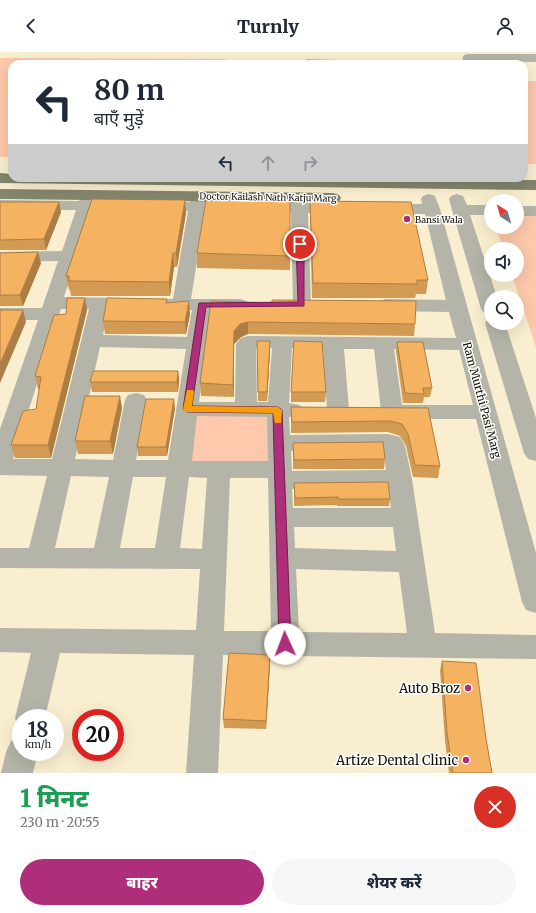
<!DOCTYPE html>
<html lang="hi">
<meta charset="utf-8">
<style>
:root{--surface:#fff;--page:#f6f6f7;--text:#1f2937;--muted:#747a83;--accent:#af2e79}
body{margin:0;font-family:Merriweather,"Noto Sans Devanagari",serif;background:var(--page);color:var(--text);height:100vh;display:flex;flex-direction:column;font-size:15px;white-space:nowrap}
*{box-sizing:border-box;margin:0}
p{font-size:13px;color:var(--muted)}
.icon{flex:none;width:22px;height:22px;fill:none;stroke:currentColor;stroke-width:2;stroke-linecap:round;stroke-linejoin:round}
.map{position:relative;height:721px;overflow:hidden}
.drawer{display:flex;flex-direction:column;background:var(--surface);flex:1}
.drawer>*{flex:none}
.banner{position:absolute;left:8px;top:8px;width:520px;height:122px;border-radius:12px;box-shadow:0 4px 16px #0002;background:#fff;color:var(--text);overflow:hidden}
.needle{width:26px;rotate:323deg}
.fabs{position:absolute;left:484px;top:142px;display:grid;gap:8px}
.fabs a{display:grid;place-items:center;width:40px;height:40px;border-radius:50%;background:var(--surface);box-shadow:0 4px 16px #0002;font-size:20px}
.speed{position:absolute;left:12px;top:657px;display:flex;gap:8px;font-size:20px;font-weight:700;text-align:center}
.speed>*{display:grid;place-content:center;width:52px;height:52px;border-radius:50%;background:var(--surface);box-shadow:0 4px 16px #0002;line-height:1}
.speed small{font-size:10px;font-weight:400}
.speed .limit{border:6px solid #d22;background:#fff;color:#111}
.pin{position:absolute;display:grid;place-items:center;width:34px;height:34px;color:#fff;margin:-17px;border:2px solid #fff;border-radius:50%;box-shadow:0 1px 4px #0007}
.me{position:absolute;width:44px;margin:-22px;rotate:358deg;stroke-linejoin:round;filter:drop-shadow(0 0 3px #0008)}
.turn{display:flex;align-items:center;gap:14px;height:84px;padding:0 20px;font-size:18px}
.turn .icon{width:52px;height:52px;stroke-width:2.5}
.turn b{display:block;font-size:28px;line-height:34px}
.lanes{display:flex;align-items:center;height:38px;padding:0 20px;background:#0003;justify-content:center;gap:20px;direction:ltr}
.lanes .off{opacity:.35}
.round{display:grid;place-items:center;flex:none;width:42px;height:42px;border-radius:21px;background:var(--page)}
.summary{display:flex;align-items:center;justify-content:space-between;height:68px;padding:0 20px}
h1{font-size:24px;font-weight:800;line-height:30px;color:#1e9e55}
.action{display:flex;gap:8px;margin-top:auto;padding:8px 20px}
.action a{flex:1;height:46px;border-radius:24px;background:var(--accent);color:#fff;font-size:16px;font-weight:800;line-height:46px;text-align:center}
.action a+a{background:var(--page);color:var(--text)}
header{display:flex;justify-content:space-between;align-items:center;height:52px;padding:0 20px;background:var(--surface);font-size:18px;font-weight:800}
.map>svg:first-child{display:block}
.green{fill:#fdc8ab}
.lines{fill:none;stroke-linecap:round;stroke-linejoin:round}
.minor{fill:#b4b5a8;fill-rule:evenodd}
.major{fill:#83856c;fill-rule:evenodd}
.wall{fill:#d39a53}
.shaded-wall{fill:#ac7d44}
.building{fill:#f5b361;stroke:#ac7d44}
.route{fill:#af2e79;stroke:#721e4f}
.slow{fill:#f59e0b}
.poi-dot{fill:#af2e79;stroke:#fff;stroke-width:1.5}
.labels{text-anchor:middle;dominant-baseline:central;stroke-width:3;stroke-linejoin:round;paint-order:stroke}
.far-street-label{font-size:9px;fill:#141106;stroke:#fff}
.far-poi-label{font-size:9px;fill:#141106;stroke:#fff;text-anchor:start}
.street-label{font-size:11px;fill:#141106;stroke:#fff}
.near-poi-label{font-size:13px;fill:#141106;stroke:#fff;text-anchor:end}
</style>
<header><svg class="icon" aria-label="back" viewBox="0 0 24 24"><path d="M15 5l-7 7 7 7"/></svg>Turnly<svg class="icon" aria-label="person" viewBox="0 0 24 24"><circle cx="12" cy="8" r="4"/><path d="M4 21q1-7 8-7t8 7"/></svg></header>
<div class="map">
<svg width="536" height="721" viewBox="0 0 536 721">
<rect width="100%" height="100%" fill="#f9eecf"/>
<g class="green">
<path d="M0 6 226 7 225 12H12V105H0Z"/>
<rect x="524" y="29" width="12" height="83"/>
<path d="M517 161H536V295L512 223H517V197H503L496 175H517Z"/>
<path d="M191 363H276V413H186Z"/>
</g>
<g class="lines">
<g class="minor">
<path d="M468 2H536V10L464 9 462 6 464 3Z"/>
<path d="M89 138 95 140 97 143 95 149 125 151 127 154 125 157 119 159H92L64 245 173 247 188 159 149 157 147 154 149 151 155 149 190 150 193 141 199 139 205 141 207 144 206 150 291 151V145L293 142 299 140 305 142 307 145V151L345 153 347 156 345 159 339 161H308L311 253 309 257 302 259 295 257 293 253 291 160 205 159 191 247H240L247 249 249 253 247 257 240 259 211 258 199 350H235L236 292 241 286 248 284 456 286 449 260 386 259 379 257 377 253 379 249 386 247 446 248 425 162H383L377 160 375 157 377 154 383 152H422L421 147 423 144 429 142 435 144 440 157 536 501V561L526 558 522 550 476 367H399L384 364 381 359 374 297H344L349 359 346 364 338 366 330 364 327 359 323 297 292 296 289 351 300 353 303 358 300 363 289 365 290 383 388 382 400 385 405 394 412 427 435 581 536 583V607L223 603 218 721H186L194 603 60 601 45 666H21V677L19 676 15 666 31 601 0 600V576L196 578 200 517 0 516V496H29L47 424 0 423V377L38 268H0V256H42L58 209 0 210V200L62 199 76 158H0V148L79 149 83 140ZM61 257H89L52 407H13ZM108 257 192 258 187 285 103 283ZM100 295 186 297 168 408H136L147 348 144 343 136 341 128 343 125 348 113 408 75 407ZM256 296H272L268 350H257ZM394 297 459 298 473 353H402ZM197 364 267 365 268 409H192ZM383 398 386 418 292 419 291 399ZM71 424 109 425 94 496H55ZM133 425H166L155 496H120ZM189 425 207 426 202 497 180 496ZM230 426H268L271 579H224ZM388 436 391 456H293L292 437ZM294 475H393L396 499 295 496ZM296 517 399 520 407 581 299 580Z"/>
<path d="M457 142 463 144 467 153H491V163H470L497 245H491V263L484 261 481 257 452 158 449 147 451 144Z"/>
<rect x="517" y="154" width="19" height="10"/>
<path d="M491 266V271H505L536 366V409L528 407 524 401 485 271 488 267Z"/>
<path d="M21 685V700H38L33 721H1L6 700 11 689Z"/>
</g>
<g class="major">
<path d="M0 121 12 122V126H356L536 128V138L0 131Z"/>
<path d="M0 137 333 141 339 143 341 146 339 149 333 151 0 147Z"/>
</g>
</g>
<g class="wall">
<path d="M310 149 428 228 426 242H416L415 246H312L310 163Z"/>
<path d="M0 150H59L61 160 46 198H0Z"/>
<path d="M186 161 177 215H174L170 244H71L70 238H69L66 224Z"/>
<path d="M0 201 41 211 23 254H0Z"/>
<path d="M197 201 290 204V218L197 216Z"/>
<path d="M211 249 415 272 414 284 248 282 241 285 234 292V345L201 344 200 331Z"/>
<path d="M167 251 190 262 186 282H105L103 269Z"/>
<path d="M87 258 51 406H15L11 393 36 357 39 337H38L35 324 66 262Z"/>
<path d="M257 289H270V298L267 349H258Z"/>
<path d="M397 290 432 336 430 345H424L423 351H403L396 299Z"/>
<path d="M178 319 179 328 178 340H92L90 330Z"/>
<path d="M291 340H326L325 350H291Z"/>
<path d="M291 355 428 356 440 414 438 426 413 425 406 394 400 384 388 380 291 381Z"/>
<path d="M122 356 113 402H78L75 389Z"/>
<path d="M175 356 167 404H138L137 395Z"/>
<path d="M293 391 385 407 384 417H293Z"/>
<path d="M294 431 390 447 389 454H337V453L294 454Z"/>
<path d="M442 609 486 687 492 721H449L445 689 440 618Z"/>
<path d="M270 612 266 677 224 676 223 667Z"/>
</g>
<g class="shaded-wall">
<path d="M185 148 186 161 177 215 176 201Z"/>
<path d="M59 150 61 160 46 198 44 187Z"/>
<path d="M38 200 41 211 23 254 20 243Z"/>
<path d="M173 201 174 215 170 244 169 230Z"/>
<path d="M85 246 87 258 51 406 48 393Z"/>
<path d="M189 249 190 262 186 282 185 270Z"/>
<path d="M23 258 26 270 0 331V312Z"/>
<path d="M248 270V282L241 285 234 292V345L233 333 234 279 240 272Z"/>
<path d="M270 289V298L267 349V340Z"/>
<path d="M178 319 179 328 178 340 177 330Z"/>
<path d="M120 344 122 356 113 402 110 389Z"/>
<path d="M174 347 175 356 167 404 166 395Z"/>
<path d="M270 603V612L266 677V669Z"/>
</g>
<g class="building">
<path d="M306 8 374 9 375 12H306Z"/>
<path d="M401 9 409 12H392Z"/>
<path d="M92 147 185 148 176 201H173L169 230 69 229V224H66Z"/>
<path d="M206 148 290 149V204L197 201Z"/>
<path d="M310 149 411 150 428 228H417V232L313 231Z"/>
<path d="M0 150H59L44 187 0 188Z"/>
<path d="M38 200 20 243H0V201Z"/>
<path d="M67 246H85L48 393H11L23 359 36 357 41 325 35 324 54 263 66 262Z"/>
<path d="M107 246 167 247 166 251 189 249 185 270 103 269Z"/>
<path d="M272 248 416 249 415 272 248 270 240 272 234 279 233 333 200 331 211 249 272 251Z"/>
<path d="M0 258H23L0 312Z"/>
<path d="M257 289H270L267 340H258Z"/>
<path d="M294 289 322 290 326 340H291Z"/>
<path d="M397 290H423L432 336H423L424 342 405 341Z"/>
<path d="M93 319H178L177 330H90Z"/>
<path d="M85 344H120L110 389H75Z"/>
<path d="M146 347H174L166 395H137Z"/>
<path d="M291 355 428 356 440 414 415 413 408 382 402 372 390 369 292 370Z"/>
<path d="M383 390 385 407 294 408 293 391Z"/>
<path d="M388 430 390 447H338V445L295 446 294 431Z"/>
<path d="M229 601 270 603 266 669 223 667Z"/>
<path d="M442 609 476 611 486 687 492 721H453L447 681Z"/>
</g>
<path class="route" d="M300 189 304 192V254L206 255 192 354 278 355 282 358 291 592 289 595 285 597 280 595 279 592 273 361 187 360 183 357 199 251 298 250 296 192Z"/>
<path class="slow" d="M187 338H193L194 340 192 354 278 355 282 358 281 371H275L273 361 184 360 183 357Z"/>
<g class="poi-dot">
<circle cx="407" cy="167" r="4"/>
<circle cx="468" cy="636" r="4"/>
<circle cx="466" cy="708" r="4"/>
</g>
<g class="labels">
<g class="far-street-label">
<text transform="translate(268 145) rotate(1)">Doctor Kailash Nath Katju Marg</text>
</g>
<g class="far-poi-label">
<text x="415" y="167">Bansi Wala</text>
</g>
<g class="street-label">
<text transform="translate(482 348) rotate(75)">Ram Murthi Pasi Marg</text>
</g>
<g class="near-poi-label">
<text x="460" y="636">Auto Broz</text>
<text x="458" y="708">Artize Dental Clinic</text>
</g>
</g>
</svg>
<div class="fabs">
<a><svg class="needle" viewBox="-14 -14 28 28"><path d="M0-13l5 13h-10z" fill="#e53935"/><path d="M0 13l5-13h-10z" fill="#747a83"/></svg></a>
<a><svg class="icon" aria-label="sound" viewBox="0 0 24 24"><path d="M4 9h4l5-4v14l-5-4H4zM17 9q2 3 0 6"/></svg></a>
<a><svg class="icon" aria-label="search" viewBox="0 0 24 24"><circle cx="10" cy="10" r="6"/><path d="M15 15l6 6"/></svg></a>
</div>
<div class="speed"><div>18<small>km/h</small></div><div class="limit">20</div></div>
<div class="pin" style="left:300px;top:192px;background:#d93025"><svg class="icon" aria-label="arrive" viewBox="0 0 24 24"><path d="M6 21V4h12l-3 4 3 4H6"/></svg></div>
<svg class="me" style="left:285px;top:592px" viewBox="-20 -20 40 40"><circle r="19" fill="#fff"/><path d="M0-13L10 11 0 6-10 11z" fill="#af2e79"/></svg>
<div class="banner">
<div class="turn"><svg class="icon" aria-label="left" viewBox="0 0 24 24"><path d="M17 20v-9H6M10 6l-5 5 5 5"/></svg><div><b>80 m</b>बाएँ मुड़ें</div></div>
<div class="lanes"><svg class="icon" aria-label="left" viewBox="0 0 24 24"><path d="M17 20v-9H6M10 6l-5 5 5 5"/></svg><svg class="icon off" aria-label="ahead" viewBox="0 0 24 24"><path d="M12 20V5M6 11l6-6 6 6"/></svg><svg class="icon off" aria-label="right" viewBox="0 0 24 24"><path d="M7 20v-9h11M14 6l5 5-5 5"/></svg></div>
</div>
</div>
<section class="drawer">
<div class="summary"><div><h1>1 मिनट</h1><p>230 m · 20:55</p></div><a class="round" style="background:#d93025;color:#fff"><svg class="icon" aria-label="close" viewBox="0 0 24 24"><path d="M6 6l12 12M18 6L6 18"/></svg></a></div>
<div class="action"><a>बाहर</a><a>शेयर करें</a></div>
</section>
